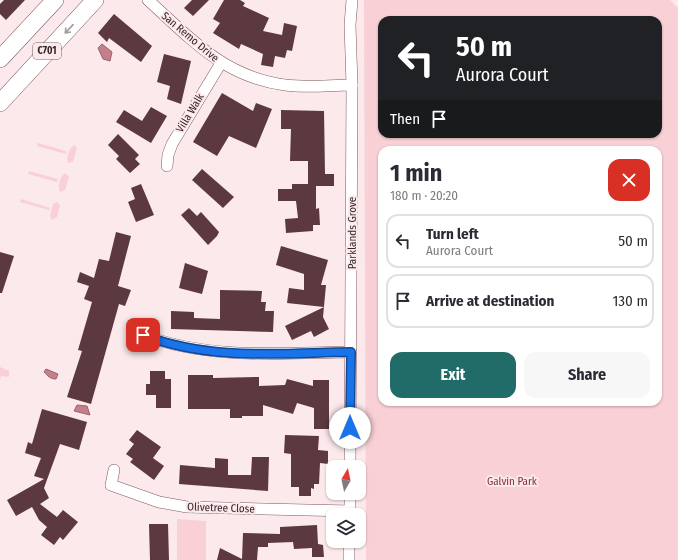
<!DOCTYPE html>
<meta charset="utf-8">
<style>
:root{--surface:#fff;--page:#f7f7f7;--text:#2b2b33;--muted:#7c7c81;--line:#e1e1e2;--accent:#216c68}
body{margin:0;font-family:"Fira Sans Condensed",sans-serif;background:var(--page);color:var(--text);height:100vh;display:flex;flex-direction:column;font-size:15px;white-space:nowrap}
*{box-sizing:border-box;margin:0}
p{font-size:13px;color:var(--muted)}
.icon{flex:none;width:22px;height:22px;fill:none;stroke:currentColor;stroke-width:2;stroke-linecap:round;stroke-linejoin:round}
.map{position:relative;flex:1;overflow:hidden}
.panel{position:absolute;left:378px;top:146px;width:284px;height:260px;display:flex;flex-direction:column;background:var(--surface);border-radius:12px;box-shadow:0 1px 3px #0004}
.panel>*{flex:none}
.guide{position:absolute;left:378px;top:16px;width:284px;height:122px;border-radius:12px;box-shadow:0 1px 3px #0004;background:#202124;color:#fff;overflow:hidden}
.needle{width:26px;rotate:9deg}
.controls{position:absolute;left:326px;top:460px;display:grid;gap:8px}
.controls a{display:grid;place-items:center;width:40px;height:40px;border-radius:8px;background:var(--surface);box-shadow:0 1px 3px #0004;font-size:20px}
.pin{position:absolute;display:grid;place-items:center;width:34px;height:34px;color:#fff;margin:-17px;border-radius:8px;box-shadow:0 2px 6px #0006}
.me{position:absolute;width:44px;margin:-22px;rotate:0deg;stroke-linejoin:round;filter:drop-shadow(0 0 3px #0008)}
.turn{display:flex;align-items:center;gap:14px;height:84px;padding:0 12px;font-size:18px}
.turn .icon{width:52px;height:52px;stroke-width:2.5}
.turn b{display:block;font-size:28px;line-height:34px}
.then{display:flex;align-items:center;height:38px;padding:0 12px;background:#0003;gap:8px;font-size:15px}
.round{display:grid;place-items:center;flex:none;width:42px;height:42px;border-radius:12px;background:var(--page)}
.head{display:flex;align-items:center;justify-content:space-between;height:68px;padding:0 12px}
h1{font-size:24px;font-weight:700;line-height:30px}
.action{display:flex;gap:8px;margin-top:auto;padding:8px 12px}
.action a{flex:1;height:46px;border-radius:12px;background:var(--accent);color:#fff;font-size:16px;font-weight:700;line-height:46px;text-align:center}
.action a+a{background:var(--page);color:var(--text)}
ul{padding:0;list-style:none}
li{display:flex;align-items:center;gap:12px;height:54px;margin:0 8px 6px;padding:0 4px;border:2px solid var(--line);border-radius:12px}
li div{flex:1}
li b{display:block;font-size:15px}
li em{font-style:normal}
.map>svg:first-child{display:block}
.green{fill:#f9d0d5;fill-rule:evenodd}
.water{fill:#c47f8a;stroke:#99646c}
.building{fill:#5c393e}
.lines{fill:none;stroke-linecap:round;stroke-linejoin:round}
.street-casing{stroke:#7e595e;stroke-width:12}
.primary-casing{stroke:#7e595e;stroke-width:18}
.street{stroke:#fff;stroke-width:11}
.primary{stroke:#fff;stroke-width:17}
.oneway{stroke:#a49d9e}
.route-casing{stroke:#114b97;stroke-width:10}
.route{stroke:#1a73e8;stroke-width:7}
.labels{text-anchor:middle;dominant-baseline:central;stroke-width:4;stroke-linejoin:round;paint-order:stroke}
.shield{fill:#fbe9eb;stroke:#706062;stroke-width:1}
.shield-label{font-size:10px;font-weight:bold;fill:#352527}
.street-label{font-size:11px;fill:#352527;stroke:#fbe9eb}
.park-label{font-size:11px;fill:#853043;stroke:#fbe9eb}
</style>
<div class="map">
<svg width="678" height="560" viewBox="0 0 678 560">
<rect width="100%" height="100%" fill="#fbe9eb"/>
<g class="green">
<path d="M364 0H670L678 8V560H366ZM382 20H658V134H382ZM382 150H658V402H382Z"/>
<path d="M38 143 66 151V154L37 146Z"/>
<path d="M74 145 77 148 73 162 68 163C66 157 69 149 74 145Z"/>
<path d="M29 171 58 179 57 182 28 174Z"/>
<path d="M65 173 69 177 65 190 60 192C57 186 60 177 65 173Z"/>
<path d="M21 199 50 208 49 210 20 202Z"/>
<path d="M57 202 60 205 57 217 52 220 50 216 53 204Z"/>
<path d="M0 367 9 371V377L1 376 0 380Z"/>
<path d="M177 519 206 521V560H177Z"/>
</g>
<g class="water">
<path d="M102 44 112 52 110 61 103 59 98 48Z"/>
<path d="M46 369 58 374 56 379C50 379 48 376 44 372Z"/>
<path d="M77 405 87 406 90 415 74 411Z"/>
</g>
<g class="building">
<path d="M4 0H25L6 20 0 14V4Z"/>
<path d="M192 0H209L193 16 184 8Z"/>
<path d="M224 0H240L245 3 243 6 269 18 263 31 282 35 284 23 297 26 292 51 287 50 285 58 275 56 273 67 261 65 263 54 241 44 239 49 213 33 220 23 213 19Z"/>
<path d="M114 14 152 46 141 62 109 38 107 42 98 33Z"/>
<path d="M164 54 191 61 181 104 167 99 170 86 157 82Z"/>
<path d="M222 93 253 111 256 103 272 109 256 148 229 136 217 156 193 142Z"/>
<path d="M151 107 167 116 151 143 116 122 124 110 142 121Z"/>
<path d="M281 110 324 111 325 174H334V186H316V209L319 208 320 225H313V231L286 233 285 219 298 218 296 201H278V189H292V184H308V161H290L291 129H281Z"/>
<path d="M118 134 139 155 135 159 140 164 130 173 116 159 119 156 108 145Z"/>
<path d="M202 169 234 197 223 208 192 180Z"/>
<path d="M141 184 154 215 136 222 128 202 135 199 131 188Z"/>
<path d="M189 208 197 216 201 212 219 232 217 236 208 245 181 215Z"/>
<path d="M116 232 131 236 118 286 131 290 125 306 119 304 91 404 67 397 82 351 78 350 92 302 84 299 89 286 77 282 80 272 94 278 99 259 109 261Z"/>
<path d="M281 246 328 260 321 285H326L323 317 329 329 314 337 311 331 292 340 285 326 324 307 287 303 289 288 304 290V274L276 265Z"/>
<path d="M0 252 14 256 2 293H0Z"/>
<path d="M185 263 208 271 202 294 179 288Z"/>
<path d="M220 290 262 291 261 302H266L265 311H274L273 332 171 329V311L194 312V318L220 319Z"/>
<path d="M150 371H165V379H171V408H156V395H146V384H150Z"/>
<path d="M188 375H213V378L259 377V386L285 385 287 379 313 386V380H329V429H314V408L297 403 293 414 263 405V416H242V418H230V409H188Z"/>
<path d="M42 409 87 422 79 450 60 444 44 488 49 498 40 504 57 517 63 510 78 522 63 540 60 537 54 545 41 535 47 527 39 520 32 507 16 516 7 500 44 479 34 476 41 458 25 453 28 442 32 444Z"/>
<path d="M137 430 161 447 153 458 164 466 154 480 130 462 133 459 126 454 134 444 129 440Z"/>
<path d="M285 435 319 436 318 450 328 451V464L320 463 319 484H314V489L311 488V496H299V487H291V454L284 453Z"/>
<path d="M252 457H269L268 491 179 484 180 465 215 468V458L228 459V475H251Z"/>
<path d="M149 524H168L169 560H150Z"/>
<path d="M317 525 318 544 323 545 324 557H312V548L294 549 293 542 268 543V547H258L257 560H217L220 548 242 559 243 533 280 534V527Z"/>
</g>
<g class="lines">
<g class="street-casing">
<g id="street">
<path d="M148 0C191 39 224 77 285 85 307 88 330 85 352 85"/>
<path d="M167 166 168 155 172 144 221 63"/>
<path d="M143 335C210 360 280 353 351 352"/>
<path d="M350 467 352 85 350 25 352 0"/>
<path d="M114 470 111 485 159 502 187 507 350 511"/>
<path d="M350 515V493"/>
<path d="M349 560V541"/>
</g>
</g>
<g class="primary-casing">
<g id="primary">
<path d="M0 59 55 0"/>
<path d="M0 103 95 0"/>
</g>
</g>
<use href="#street" class="street"/>
<use href="#primary" class="primary"/>
</g>
<defs><path id="oneway-shaft" d="M-6 0H5M1.5-3L5.5 0L1.5 3" fill="none" stroke-width="1.6" stroke-linecap="round" stroke-linejoin="round"/></defs>
<use class="oneway" href="#oneway-shaft" transform="translate(69 29) rotate(133)"/>
<g class="lines">
<g class="route-casing">
<path id="route" d="M143 335C210 361 280 353 351 352L350 428"/>
</g>
<use href="#route" class="route"/>
</g>
<g class="labels">
<rect class="shield" x="33" y="43" width="28" height="16" rx="3"/>
<g class="shield-label">
<text x="47" y="51">C701</text>
</g>
<g class="street-label">
<text transform="translate(190 37) rotate(40)">San Remo Drive</text>
<text transform="translate(190 113) rotate(-59)">Villa Walk</text>
<text transform="translate(352 233) rotate(-90)">Parklands Grove</text>
<text transform="translate(221 508) rotate(2)">Olivetree Close</text>
</g>
<g class="park-label">
<text x="512" y="481">Galvin Park</text>
</g>
</g>
</svg>
<div class="controls">
<a><svg class="needle" viewBox="-14 -14 28 28"><path d="M0-13l5 13h-10z" fill="#e53935"/><path d="M0 13l5-13h-10z" fill="#7c7c81"/></svg></a>
<a><svg class="icon" aria-label="layers" viewBox="0 0 24 24"><path d="M12 4l9 5-9 5-9-5zM3 14l9 5 9-5"/></svg></a>
</div>
<div class="pin" style="left:143px;top:335px;background:#d93025"><svg class="icon" aria-label="arrive" viewBox="0 0 24 24"><path d="M6 21V4h12l-3 4 3 4H6"/></svg></div>
<svg class="me" style="left:350px;top:428px" viewBox="-20 -20 40 40"><circle r="19" fill="#fff"/><path d="M0-13L10 11 0 6-10 11z" fill="#1a73e8"/></svg>
<div class="guide">
<div class="turn"><svg class="icon" aria-label="left" viewBox="0 0 24 24"><path d="M17 20v-9H6M10 6l-5 5 5 5"/></svg><div><b>50 m</b>Aurora Court</div></div>
<div class="then">Then<svg class="icon" aria-label="arrive" viewBox="0 0 24 24"><path d="M6 21V4h12l-3 4 3 4H6"/></svg></div>
</div>
<section class="panel">
<div class="head"><div><h1>1 min</h1><p>180 m · 20:20</p></div><a class="round" style="background:#d93025;color:#fff"><svg class="icon" aria-label="close" viewBox="0 0 24 24"><path d="M6 6l12 12M18 6L6 18"/></svg></a></div>
<ul>
<li><svg class="icon" aria-label="left" viewBox="0 0 24 24"><path d="M17 20v-9H6M10 6l-5 5 5 5"/></svg><div><b>Turn left</b><p>Aurora Court</p></div><em>50 m</em></li>
<li><svg class="icon" aria-label="arrive" viewBox="0 0 24 24"><path d="M6 21V4h12l-3 4 3 4H6"/></svg><div><b>Arrive at destination</b></div><em>130 m</em></li>
</ul>
<div class="action"><a>Exit</a><a>Share</a></div>
</section>
</div>
